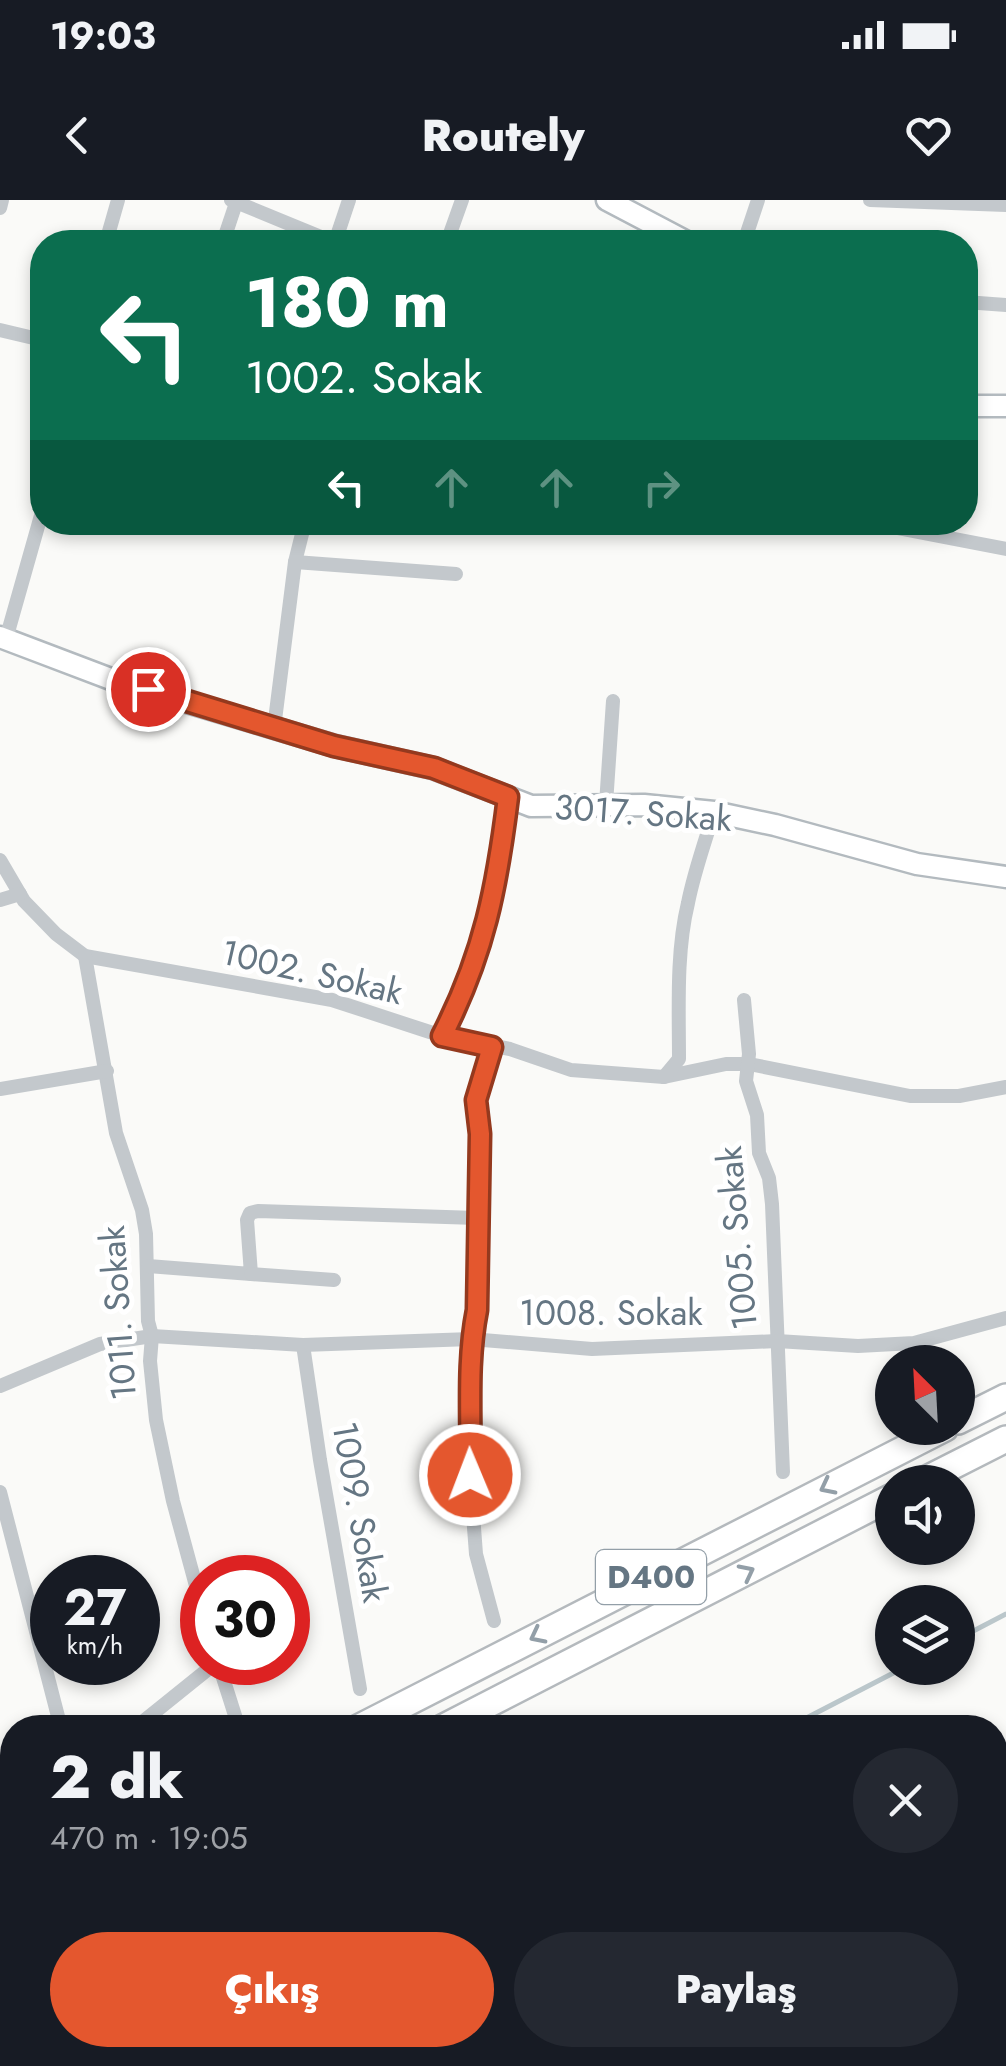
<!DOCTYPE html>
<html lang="tr">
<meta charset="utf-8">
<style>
:root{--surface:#171b24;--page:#242831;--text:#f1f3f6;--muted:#9ea1a6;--accent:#e4572e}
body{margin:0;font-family:Jost,sans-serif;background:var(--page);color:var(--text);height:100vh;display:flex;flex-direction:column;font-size:38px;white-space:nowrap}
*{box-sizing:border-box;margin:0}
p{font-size:32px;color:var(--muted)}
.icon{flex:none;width:55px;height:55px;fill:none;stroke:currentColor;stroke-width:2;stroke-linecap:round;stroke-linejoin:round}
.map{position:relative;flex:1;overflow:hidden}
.drawer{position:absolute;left:0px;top:1515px;width:1008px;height:352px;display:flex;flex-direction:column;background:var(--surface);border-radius:40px 40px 0 0;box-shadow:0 5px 15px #0003}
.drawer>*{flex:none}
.hud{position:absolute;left:30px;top:30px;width:948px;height:305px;border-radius:40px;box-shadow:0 5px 15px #0003;background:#0b6e4f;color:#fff;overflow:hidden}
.needle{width:65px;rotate:336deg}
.controls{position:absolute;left:875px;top:1145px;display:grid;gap:20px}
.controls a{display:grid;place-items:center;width:100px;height:100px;border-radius:50%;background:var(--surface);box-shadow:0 5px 15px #0003;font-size:50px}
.speed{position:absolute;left:30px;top:1355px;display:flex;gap:20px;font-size:50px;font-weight:700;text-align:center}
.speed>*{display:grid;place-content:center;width:130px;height:130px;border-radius:50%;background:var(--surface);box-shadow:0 5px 15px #0003;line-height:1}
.speed small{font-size:25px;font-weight:400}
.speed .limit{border:15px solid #d22;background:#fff;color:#111}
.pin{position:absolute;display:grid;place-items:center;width:85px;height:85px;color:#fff;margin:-42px;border:5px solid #fff;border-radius:50%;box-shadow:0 2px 10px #0007}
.me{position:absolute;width:110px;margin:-55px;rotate:359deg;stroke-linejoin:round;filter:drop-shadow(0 0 8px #0008)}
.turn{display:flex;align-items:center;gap:35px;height:210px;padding:0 50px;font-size:45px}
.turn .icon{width:130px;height:130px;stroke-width:2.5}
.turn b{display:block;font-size:70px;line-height:85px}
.lanes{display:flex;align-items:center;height:95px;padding:0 50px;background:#0003;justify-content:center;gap:50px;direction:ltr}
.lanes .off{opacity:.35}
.round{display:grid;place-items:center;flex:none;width:105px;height:105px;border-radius:52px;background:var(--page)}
.summary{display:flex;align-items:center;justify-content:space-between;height:170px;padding:0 50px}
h1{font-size:60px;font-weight:800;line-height:75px}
.button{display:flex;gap:20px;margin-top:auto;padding:20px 50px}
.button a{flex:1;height:115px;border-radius:60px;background:var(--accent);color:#fff;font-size:40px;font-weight:800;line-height:115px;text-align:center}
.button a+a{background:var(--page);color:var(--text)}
.status{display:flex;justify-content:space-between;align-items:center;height:70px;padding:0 50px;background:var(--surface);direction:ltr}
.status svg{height:28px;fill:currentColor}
header{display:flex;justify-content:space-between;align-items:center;height:130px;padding:0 50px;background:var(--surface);font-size:45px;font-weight:800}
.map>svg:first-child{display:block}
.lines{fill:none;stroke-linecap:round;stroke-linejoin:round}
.stream{stroke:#bbc7cb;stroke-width:5}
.secondary-casing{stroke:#b3babf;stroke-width:25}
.highway-casing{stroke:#b4b9bd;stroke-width:30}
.street{stroke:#c3c8cc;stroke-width:14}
.secondary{stroke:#fff;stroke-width:20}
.highway{stroke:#fff;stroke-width:25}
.oneway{stroke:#939fa8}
.route-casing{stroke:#94391e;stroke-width:25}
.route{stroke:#e4572e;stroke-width:18}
.labels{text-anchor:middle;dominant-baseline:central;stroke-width:10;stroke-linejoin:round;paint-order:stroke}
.shield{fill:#fff;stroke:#939fa8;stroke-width:2.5}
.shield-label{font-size:32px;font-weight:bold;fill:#657683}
.street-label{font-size:35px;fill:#657683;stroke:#fff}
</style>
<div class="status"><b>19:03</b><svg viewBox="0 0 49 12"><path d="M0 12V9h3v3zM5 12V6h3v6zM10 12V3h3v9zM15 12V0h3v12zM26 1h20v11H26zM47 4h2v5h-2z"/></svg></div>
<header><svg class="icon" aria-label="back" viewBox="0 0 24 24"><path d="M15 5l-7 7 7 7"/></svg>Routely<svg class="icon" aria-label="heart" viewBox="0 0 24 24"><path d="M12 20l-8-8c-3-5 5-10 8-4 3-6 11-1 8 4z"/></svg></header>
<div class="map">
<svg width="1006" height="1866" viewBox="0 0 1006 1866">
<rect width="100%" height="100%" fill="#fafaf8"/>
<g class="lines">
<g class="stream">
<path d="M958 1439 1006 1414"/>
<path d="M787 1528 903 1468"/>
<path d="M121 1866 144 1855"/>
</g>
<g class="secondary-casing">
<g id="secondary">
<path d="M607 0 687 42"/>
<path d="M965 206H1006"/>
<path d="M0 437 116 481 335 546 433 568 531 606 644 605 714 612 775 625 917 664 1006 677"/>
</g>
</g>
<g class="highway-casing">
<g id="highway">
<path d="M958 1221 1006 1197"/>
<path d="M921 1282 1006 1239"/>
<path d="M358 1528 945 1228"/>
<path d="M442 1528 892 1297"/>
<path d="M0 1712 12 1706"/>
<path d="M0 1755 12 1748"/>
</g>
</g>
<g class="street">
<path d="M231 0 333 42"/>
<path d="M870 0 1006 5"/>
<path d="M0 8 2 0"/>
<path d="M106 42 118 0"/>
<path d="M223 42 237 0"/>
<path d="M335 42 349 0"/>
<path d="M447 42 462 0"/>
<path d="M744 42 758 0"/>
<path d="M965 102 1006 105"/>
<path d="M0 130 42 140"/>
<path d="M866 322 1006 349"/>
<path d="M295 362 456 374"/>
<path d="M6 439 42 312"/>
<path d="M274 528 295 362 305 322"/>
<path d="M606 604 613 501"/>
<path d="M0 660 24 701 56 734 85 756 332 800 442 836 510 849 571 870 664 877 726 864H749L910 896H959L1006 887"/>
<path d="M0 700 20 694"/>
<path d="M85 756 116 933 142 1010 146 1034 148 1121 152 1136 150 1161 156 1220 173 1301 202 1408"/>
<path d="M744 800 749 854 746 881 757 915 759 953 769 978 772 1004 783 1272"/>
<path d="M442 836C484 756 497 685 508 597"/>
<path d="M492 847 477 900 480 934 477 1111 471 1139 470 1275 476 1354 494 1421"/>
<path d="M664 877 679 859C679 809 676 752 688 703 694 672 705 642 714 612"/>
<path d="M0 889 107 871"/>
<path d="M148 1066 251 1074 247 1020 250 1013 258 1011 477 1018"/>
<path d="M251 1074 334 1080"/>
<path d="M303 1145 320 1260 360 1489"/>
<path d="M0 1186 100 1144 152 1136 303 1145 471 1139 592 1149 777 1141 858 1146 914 1143 1006 1118"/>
<path d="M0 1292 61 1528"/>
<path d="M218 1462 239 1528"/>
<path d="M135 1528 217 1462"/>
</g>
<use href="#secondary" class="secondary"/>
<use href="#highway" class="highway"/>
</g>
<defs><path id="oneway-chevron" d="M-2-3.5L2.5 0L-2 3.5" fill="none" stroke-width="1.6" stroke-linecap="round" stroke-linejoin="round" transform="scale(2.5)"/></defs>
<g class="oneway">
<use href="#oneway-chevron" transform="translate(827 1287) rotate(153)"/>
<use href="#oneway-chevron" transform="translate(747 1372) rotate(-27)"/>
<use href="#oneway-chevron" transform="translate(537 1436) rotate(153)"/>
</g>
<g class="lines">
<g class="route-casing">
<path id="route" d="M148 489 334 546 434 568 508 597C497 687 484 754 442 836L492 847 476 900 480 934 477 1110C466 1166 472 1220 470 1275"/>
</g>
<use href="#route" class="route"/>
</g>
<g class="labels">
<rect class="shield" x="596" y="1350" width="110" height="54" rx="8"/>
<g class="shield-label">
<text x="651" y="1377">D400</text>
</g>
<g class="street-label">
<text transform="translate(643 613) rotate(4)">3017. Sokak</text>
<text transform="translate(312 772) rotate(13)">1002. Sokak</text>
<text transform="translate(737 1038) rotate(-95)">1005. Sokak</text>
<text transform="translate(118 1113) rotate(-94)">1011. Sokak</text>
<text x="611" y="1113">1008. Sokak</text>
<text transform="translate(360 1312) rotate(80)">1009. Sokak</text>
</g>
</g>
</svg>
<div class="controls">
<a><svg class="needle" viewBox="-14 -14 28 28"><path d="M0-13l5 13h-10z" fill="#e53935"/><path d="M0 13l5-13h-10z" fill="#9ea1a6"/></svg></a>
<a><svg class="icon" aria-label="sound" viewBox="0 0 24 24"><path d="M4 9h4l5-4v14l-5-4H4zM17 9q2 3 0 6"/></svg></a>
<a><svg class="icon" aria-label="layers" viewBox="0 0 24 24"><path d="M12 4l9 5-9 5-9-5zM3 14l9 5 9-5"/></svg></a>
</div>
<div class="speed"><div>27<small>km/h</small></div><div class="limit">30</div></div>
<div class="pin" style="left:148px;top:489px;background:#d93025"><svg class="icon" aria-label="arrive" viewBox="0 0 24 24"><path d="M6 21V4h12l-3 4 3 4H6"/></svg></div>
<svg class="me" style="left:470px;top:1275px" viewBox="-20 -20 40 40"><circle r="17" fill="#e4572e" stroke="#fff" stroke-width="3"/><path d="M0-11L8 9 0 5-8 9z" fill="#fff"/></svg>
<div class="hud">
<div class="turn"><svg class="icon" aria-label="left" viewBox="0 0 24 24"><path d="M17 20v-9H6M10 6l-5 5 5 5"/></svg><div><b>180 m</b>1002. Sokak</div></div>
<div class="lanes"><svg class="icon" aria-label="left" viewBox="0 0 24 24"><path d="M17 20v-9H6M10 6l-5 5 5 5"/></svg><svg class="icon off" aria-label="ahead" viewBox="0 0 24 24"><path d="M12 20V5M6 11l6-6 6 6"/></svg><svg class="icon off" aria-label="ahead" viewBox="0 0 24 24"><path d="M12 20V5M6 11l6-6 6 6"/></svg><svg class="icon off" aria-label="right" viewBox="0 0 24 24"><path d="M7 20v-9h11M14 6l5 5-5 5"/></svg></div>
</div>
<section class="drawer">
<div class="summary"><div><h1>2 dk</h1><p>470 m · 19:05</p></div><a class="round"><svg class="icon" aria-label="close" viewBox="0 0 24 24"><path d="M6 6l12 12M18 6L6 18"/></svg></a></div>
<div class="button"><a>Çıkış</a><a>Paylaş</a></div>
</section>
</div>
